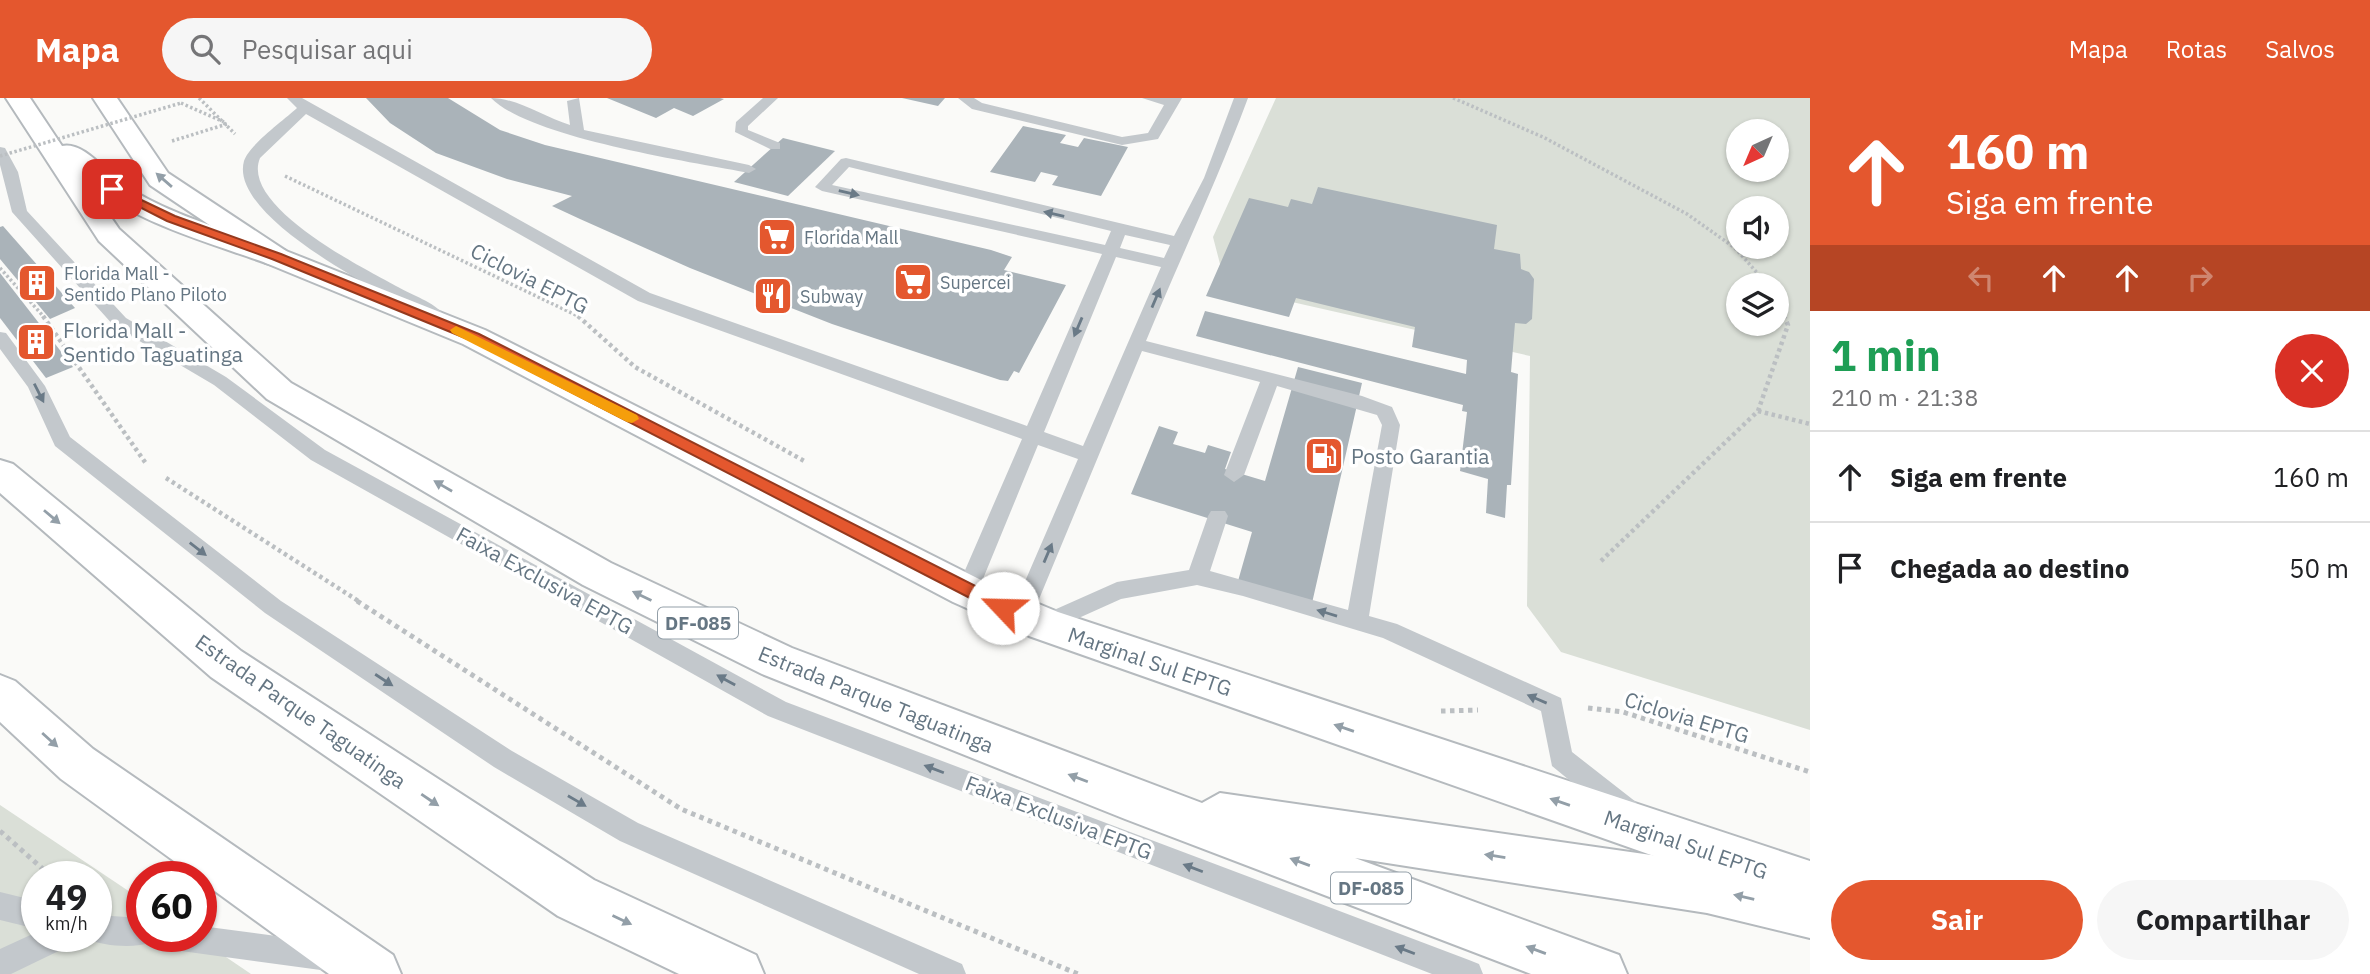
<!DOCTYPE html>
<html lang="pt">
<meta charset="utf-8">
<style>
:root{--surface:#fff;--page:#f6f6f6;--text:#202124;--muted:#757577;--line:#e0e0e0;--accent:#e4572e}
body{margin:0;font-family:"IBM Plex Sans",sans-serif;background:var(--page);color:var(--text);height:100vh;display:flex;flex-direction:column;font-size:26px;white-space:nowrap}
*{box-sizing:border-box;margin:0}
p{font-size:23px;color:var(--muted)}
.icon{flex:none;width:38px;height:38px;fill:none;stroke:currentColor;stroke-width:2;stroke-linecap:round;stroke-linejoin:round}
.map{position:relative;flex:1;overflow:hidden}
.sheet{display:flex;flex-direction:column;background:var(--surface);width:560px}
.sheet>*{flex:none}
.guide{background:#e4572e;color:#fff;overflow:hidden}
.needle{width:46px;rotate:224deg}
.tools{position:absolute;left:1726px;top:21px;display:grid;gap:14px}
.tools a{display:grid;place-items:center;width:63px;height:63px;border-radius:50%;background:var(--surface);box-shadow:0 2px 5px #0004;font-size:35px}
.speed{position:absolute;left:21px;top:763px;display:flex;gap:14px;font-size:35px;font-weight:700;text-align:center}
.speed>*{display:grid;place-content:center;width:91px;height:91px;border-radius:50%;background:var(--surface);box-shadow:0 2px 5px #0004;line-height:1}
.speed small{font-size:18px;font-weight:400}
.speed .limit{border:10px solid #d22;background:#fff;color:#111}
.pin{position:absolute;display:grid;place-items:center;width:60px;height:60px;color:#fff;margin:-30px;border-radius:14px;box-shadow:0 4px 10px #0006}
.me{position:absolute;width:77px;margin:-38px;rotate:294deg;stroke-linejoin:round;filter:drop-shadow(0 0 5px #0008)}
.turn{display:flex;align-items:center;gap:24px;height:147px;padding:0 21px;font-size:32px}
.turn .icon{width:91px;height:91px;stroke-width:2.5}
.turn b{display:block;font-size:49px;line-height:60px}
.lanes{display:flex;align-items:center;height:66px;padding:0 21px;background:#0003;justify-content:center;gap:35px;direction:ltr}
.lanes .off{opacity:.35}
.round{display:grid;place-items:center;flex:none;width:74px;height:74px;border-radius:37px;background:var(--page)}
.summary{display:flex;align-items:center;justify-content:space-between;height:119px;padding:0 21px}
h1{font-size:42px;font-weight:700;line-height:52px;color:#1e9e55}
.cta{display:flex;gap:14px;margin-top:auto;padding:14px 21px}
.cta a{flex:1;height:80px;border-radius:42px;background:var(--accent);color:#fff;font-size:28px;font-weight:700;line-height:80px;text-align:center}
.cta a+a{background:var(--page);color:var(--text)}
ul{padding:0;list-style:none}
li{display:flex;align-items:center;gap:21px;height:91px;padding:0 21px;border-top:2px solid var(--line)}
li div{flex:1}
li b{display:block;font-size:26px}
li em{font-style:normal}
header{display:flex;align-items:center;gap:42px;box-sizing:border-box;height:98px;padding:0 35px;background:var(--accent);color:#fff}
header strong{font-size:33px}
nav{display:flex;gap:38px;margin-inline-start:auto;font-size:24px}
.search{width:490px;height:63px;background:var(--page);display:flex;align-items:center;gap:18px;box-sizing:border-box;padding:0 24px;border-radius:38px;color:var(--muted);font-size:26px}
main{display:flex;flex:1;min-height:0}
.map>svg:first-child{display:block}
.green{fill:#dadfd7;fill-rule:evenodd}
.building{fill:#aab3b9}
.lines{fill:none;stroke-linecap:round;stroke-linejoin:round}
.primary-casing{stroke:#b5babe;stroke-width:4}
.highway-casing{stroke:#b4b9bd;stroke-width:4}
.path-far2{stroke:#bbbfc2;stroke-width:3.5;stroke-dasharray:2.5 2.5;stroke-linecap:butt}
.path-far1{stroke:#bbbfc2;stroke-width:4.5;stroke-dasharray:3.5 3.5;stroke-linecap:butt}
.path{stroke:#bbbfc2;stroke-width:5;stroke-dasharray:4.5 4.5;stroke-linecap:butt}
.lane{fill:#c3c8cc;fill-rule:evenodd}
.primary{fill:#fff;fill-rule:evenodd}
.highway{fill:#fff;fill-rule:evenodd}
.path-bridge{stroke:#bbbfc2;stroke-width:3.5;stroke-dasharray:2.5 2.5;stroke-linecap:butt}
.oneway{fill:#939fa8}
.oneway2{fill:#6a7a87}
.route{fill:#e4572e;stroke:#94391e;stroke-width:2}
.slow{fill:#f59e0b}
.labels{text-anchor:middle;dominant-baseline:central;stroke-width:7;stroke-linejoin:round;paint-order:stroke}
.far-poi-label{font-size:18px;fill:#657683;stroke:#fff;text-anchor:start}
.shield{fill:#fff;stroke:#939fa8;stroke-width:2}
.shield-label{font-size:19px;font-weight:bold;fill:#657683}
.street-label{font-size:21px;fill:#657683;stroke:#fff}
.poi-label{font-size:21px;fill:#657683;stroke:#fff;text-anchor:start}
</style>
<header>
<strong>Mapa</strong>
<div class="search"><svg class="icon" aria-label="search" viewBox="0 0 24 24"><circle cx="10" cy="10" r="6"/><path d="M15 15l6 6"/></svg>Pesquisar aqui</div>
<nav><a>Mapa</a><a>Rotas</a><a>Salvos</a></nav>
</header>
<main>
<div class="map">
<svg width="1810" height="876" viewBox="0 0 1810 876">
<rect width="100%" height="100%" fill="#fafaf8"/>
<g class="green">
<path d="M1276 0H1810V632L1561 554 1527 508 1530 258 1226 189 1213 139ZM1738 33H1776V72H1738ZM1738 110H1776V149H1738ZM1738 187H1776V226H1738Z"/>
<path d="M0 707 142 802V838H195L251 876H0ZM37 779H96V838H37Z"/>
</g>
<g class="building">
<path d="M366 0H448L500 32 545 47 991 152 1012 159 1004 172 1066 187 1019 275 1014 273 1008 283 1000 282 832 226 690 170 580 121 552 108 572 98 507 81 436 55 390 25Z"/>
<path d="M607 0H720L724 1 693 18 674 10 656 20Z"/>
<path d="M902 0H945L938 8Z"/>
<path d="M1023 28 1066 37 1060 45 1078 49 1084 40 1128 49 1101 98 1052 87 1058 78 1041 74 1035 84 990 74Z"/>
<path d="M783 40 835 53 788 98 734 84Z"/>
<path d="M1318 89 1497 127 1494 151 1520 156 1521 171 1529 174 1534 181 1532 221 1526 226 1515 225 1511 274 1518 276 1511 387H1507L1505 420 1486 415 1488 381 1460 373 1467 314 1462 313 1463 307 1196 238 1205 213 1466 276 1467 262 1412 249 1415 229 1296 200 1289 219 1206 198 1249 100 1288 109 1291 101 1312 106Z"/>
<path d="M3 128 75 210 50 221 0 161V129Z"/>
<path d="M0 175 73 269 46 280 0 220Z"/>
<path d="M1298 269 1362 285 1310 514 1236 490 1252 434 1131 396 1159 328 1178 334 1173 346 1205 355 1208 347 1231 354 1225 371 1265 383Z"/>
</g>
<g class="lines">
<g class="primary-casing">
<g id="primary">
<path d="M93 0H117L168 75 286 153 485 232 981 482 1058 514 1810 763V813L1029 538 953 504 463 246 266 165 150 87Z"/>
<path d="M0 577 15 583 93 651 393 857 401 876H329L201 783V779H196L61 681 0 624Z"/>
</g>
</g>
<g class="highway-casing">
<g id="highway">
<path d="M6 0H30L62 48C83 43 105 73 120 84 168 118 232 133 286 153L291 159 286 165 276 168 266 165C205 143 136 125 86 83L119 131 291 285 611 465 792 550 1202 705 1220 695 1707 765 1810 788V840L1707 815 1355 760 1619 857 1627 876H1531L1125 721 762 576 583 487 267 301 99 143Z"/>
<path d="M0 362 13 366 241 553 594 782 756 857 764 876H679L558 818 211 579 0 395Z"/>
</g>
</g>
<g class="path-far2">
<path d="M199 0 235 36"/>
<path d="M1453 0 1543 39 1687 116 1735 150 1768 187"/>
<path d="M181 5 224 24"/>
<path d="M172 43 227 26"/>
<path d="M285 78 580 219"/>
<path d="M0 170 44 219"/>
<path d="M1776 201 1784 219"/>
</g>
<g class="path-far1">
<path d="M43 218 147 367"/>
<path d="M578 218 635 269 806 364"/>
<path d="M1758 313 1810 326"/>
<path d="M166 380 360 504"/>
<path d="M1601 463 1758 313 1788 227 1784 218"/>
</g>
<g class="path">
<path d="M357 503 681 711 1078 876"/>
<path d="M1588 610 1623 614 1810 674"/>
<path d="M1441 613 1478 612"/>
<path d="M0 733 52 779"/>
</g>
<g class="lane">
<path d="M287 0H302L650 195 1027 328 1102 156 822 93 815 89 841 61 846 60 1174 138 1204 80 1234 0H1248C1217 83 1180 161 1146 243L1362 298 1392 309 1400 327 1369 518 1397 526 1561 600 1572 654 1636 704 1640 713 1636 722 1627 725 1618 722 1552 668 1541 613 1383 540 1243 498 1197 487 1121 501 1052 532 1044 535 1036 532 1033 526 1036 520 1117 484 1189 472 1208 418 1211 413H1225L1228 418 1210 473 1348 512 1382 327 1377 317 1277 288 1244 377 1234 384 1224 377 1260 284 1142 253 1032 518 1029 524 1021 527 1013 524 1010 518 1078 361 1038 347 978 493 975 499 967 502 959 499 956 493 1022 341 638 203 306 16 260 60C240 108 363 170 398 189 412 197 434 204 444 217L436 222 430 221C389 198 228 120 244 63 249 47 284 22 297 10ZM849 69 1111 133 1105 147 832 87ZM1125 137 1170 147 1164 160 1120 150ZM1116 159 1161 169 1083 348 1044 334Z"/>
<path d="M491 0C517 0 544 19 570 27L567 3 579 0 584 32 749 67 756 71 749 75C691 64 530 40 491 0Z"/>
<path d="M763 0H778L748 28V32L780 45V51H770L735 34 736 24Z"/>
<path d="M958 0H974L982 5 1122 39 1148 35 1164 7 1142 0H1182L1158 41 1122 47 972 11Z"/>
<path d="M0 49 5 50 18 74 27 113 126 220 226 279 325 352 786 604 1469 862 1479 866 1483 876H1432L768 618 311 362 214 287 114 228 12 114 0 67Z"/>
<path d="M0 234 6 235 45 288 70 339 281 503 512 653 638 725 962 866 966 876H919L620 743 494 669 265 515 55 348 28 289 0 251Z"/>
<path d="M0 794 37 803V831L0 822Z"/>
<path d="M96 817 142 820V838H154L152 844C134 851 104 848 86 841L85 838H96Z"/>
<path d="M201 828 328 845 338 849 342 859 338 869 328 873 174 852 164 848 160 838H201Z"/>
<path d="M37 834V838H73L69 848 11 876H0V851Z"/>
</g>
<use href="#primary" class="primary"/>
<use href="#highway" class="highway"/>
<path class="path-bridge" d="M0 58 181 5"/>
</g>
<defs><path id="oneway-solid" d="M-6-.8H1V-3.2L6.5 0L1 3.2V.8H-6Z" transform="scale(1.75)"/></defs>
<g class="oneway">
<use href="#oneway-solid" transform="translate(164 82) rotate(-139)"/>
<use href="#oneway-solid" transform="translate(443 388) rotate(-150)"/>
<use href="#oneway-solid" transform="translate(52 419) rotate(40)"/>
<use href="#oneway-solid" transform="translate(642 498) rotate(-154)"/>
<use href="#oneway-solid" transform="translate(1344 630) rotate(-161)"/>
<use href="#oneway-solid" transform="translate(50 642) rotate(42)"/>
<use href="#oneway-solid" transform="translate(1078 680) rotate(-159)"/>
<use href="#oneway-solid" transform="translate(430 702) rotate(34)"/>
<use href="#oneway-solid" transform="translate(1560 704) rotate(-161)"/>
<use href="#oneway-solid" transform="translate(1495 758) rotate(-171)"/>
<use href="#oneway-solid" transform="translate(1300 764) rotate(-160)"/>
<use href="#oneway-solid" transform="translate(1744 799) rotate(-167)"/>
<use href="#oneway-solid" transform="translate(622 822) rotate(25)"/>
<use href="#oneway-solid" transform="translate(1536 852) rotate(-160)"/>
</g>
<g class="oneway2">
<use href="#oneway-solid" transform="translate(849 95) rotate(13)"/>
<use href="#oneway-solid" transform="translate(1054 116) rotate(-167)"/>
<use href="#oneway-solid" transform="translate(1156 200) rotate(-67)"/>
<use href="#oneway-solid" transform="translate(1078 229) rotate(113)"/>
<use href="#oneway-solid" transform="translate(39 295) rotate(63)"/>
<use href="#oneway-solid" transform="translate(198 451) rotate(38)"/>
<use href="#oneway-solid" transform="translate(1048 455) rotate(-67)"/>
<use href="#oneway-solid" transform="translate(1327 515) rotate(-163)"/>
<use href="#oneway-solid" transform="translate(384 582) rotate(33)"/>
<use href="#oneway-solid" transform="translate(726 582) rotate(-151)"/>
<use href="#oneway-solid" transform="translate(1537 601) rotate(-157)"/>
<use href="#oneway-solid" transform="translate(934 671) rotate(-159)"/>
<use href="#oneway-solid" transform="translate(577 703) rotate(30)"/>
<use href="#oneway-solid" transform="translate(1193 770) rotate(-159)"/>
<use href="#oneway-solid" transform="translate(1405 852) rotate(-159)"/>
</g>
<path class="route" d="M112 88 175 118 281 156 479 236 1009 505 1012 510 1003 516 997 514 470 242 272 161 167 123 108 93 106 91Z"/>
<path class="slow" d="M456 228 637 317 639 321 632 325 627 324 452 235 450 232Z"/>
<defs>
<g id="supermarket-square" transform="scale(2.0125)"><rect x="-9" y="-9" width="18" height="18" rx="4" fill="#e4572e" stroke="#fff"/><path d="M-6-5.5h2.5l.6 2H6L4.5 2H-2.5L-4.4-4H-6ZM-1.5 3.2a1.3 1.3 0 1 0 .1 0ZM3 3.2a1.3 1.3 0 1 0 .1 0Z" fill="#fff"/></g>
<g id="building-square" transform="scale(2.0125)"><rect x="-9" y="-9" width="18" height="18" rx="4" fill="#e4572e" stroke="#fff"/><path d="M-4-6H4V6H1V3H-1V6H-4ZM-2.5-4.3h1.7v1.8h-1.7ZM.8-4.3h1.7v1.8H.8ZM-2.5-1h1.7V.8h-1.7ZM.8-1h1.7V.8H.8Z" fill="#fff"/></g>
<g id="restaurant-square" transform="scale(2.0125)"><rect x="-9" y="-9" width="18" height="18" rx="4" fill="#e4572e" stroke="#fff"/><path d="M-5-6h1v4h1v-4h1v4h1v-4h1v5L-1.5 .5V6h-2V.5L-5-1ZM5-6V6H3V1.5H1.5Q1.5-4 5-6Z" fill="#fff"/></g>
<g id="fuel-square" transform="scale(2.0125)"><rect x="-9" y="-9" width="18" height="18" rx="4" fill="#e4572e" stroke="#fff"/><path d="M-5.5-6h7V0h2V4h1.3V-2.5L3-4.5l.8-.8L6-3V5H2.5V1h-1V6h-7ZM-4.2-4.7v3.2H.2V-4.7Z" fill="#fff"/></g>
</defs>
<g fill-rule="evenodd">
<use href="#supermarket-square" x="777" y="139"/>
<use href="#supermarket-square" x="913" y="184"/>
<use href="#building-square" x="37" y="185"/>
<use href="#restaurant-square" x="773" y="198"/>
<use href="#building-square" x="36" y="244"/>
<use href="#fuel-square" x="1324" y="358"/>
</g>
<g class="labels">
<g class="far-poi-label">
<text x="804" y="139">Florida Mall</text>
<text x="64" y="175">Florida Mall -<tspan x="64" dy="21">Sentido Plano Piloto</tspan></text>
<text x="940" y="184">Supercei</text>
<text x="800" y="198">Subway</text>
</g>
<g class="shield">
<rect x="658" y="509.5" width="80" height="31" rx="5"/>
<rect x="1331" y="774.5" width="80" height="31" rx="5"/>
</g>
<g class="shield-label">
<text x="698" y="525">DF-085</text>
<text x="1371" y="790">DF-085</text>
</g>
<g class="street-label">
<text transform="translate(530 180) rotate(27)">Ciclovia EPTG</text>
<text transform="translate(545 482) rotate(29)">Faixa Exclusiva EPTG</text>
<text transform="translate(1150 563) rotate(19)">Marginal Sul EPTG</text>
<text transform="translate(876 601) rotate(22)">Estrada Parque Taguatinga</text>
<text transform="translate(301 613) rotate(35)">Estrada Parque Taguatinga</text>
<text transform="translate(1687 619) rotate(17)">Ciclovia EPTG</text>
<text transform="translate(1059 719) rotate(21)">Faixa Exclusiva EPTG</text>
<text transform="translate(1686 746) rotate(19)">Marginal Sul EPTG</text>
</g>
<g class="poi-label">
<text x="63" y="232">Florida Mall -<tspan x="63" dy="24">Sentido Taguatinga</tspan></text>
<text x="1351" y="358">Posto Garantia</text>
</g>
</g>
</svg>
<div class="tools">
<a><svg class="needle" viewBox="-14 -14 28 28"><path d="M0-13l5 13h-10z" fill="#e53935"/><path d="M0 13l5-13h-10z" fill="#757577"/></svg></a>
<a><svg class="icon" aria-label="sound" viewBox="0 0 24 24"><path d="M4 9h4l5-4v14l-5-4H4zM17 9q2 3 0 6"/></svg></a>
<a><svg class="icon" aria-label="layers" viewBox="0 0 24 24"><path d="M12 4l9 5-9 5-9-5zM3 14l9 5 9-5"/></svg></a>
</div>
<div class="speed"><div>49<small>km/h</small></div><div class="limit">60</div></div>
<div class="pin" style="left:112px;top:91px;background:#d93025"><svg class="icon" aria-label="arrive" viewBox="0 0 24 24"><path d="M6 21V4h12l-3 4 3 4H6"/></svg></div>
<svg class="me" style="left:1003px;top:510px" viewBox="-20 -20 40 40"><circle r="19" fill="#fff"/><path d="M0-13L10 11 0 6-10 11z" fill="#e4572e"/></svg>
</div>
<section class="sheet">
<div class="guide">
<div class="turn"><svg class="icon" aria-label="ahead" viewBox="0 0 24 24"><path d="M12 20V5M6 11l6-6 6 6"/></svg><div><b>160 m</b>Siga em frente</div></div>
<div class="lanes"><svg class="icon off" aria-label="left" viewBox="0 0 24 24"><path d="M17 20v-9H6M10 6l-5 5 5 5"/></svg><svg class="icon" aria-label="ahead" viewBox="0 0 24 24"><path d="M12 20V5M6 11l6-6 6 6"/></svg><svg class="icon" aria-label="ahead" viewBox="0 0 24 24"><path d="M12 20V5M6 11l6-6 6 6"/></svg><svg class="icon off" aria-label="right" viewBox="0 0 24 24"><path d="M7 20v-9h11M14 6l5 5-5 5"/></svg></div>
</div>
<div class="summary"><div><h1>1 min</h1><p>210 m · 21:38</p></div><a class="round" style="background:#d93025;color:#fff"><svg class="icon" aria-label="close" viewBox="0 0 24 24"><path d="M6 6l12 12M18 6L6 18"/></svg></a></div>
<ul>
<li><svg class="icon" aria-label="ahead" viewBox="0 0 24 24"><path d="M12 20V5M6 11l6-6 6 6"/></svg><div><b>Siga em frente</b></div><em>160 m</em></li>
<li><svg class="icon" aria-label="arrive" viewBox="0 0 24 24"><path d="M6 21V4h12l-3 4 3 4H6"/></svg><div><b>Chegada ao destino</b></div><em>50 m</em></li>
</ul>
<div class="cta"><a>Sair</a><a>Compartilhar</a></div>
</section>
</main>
